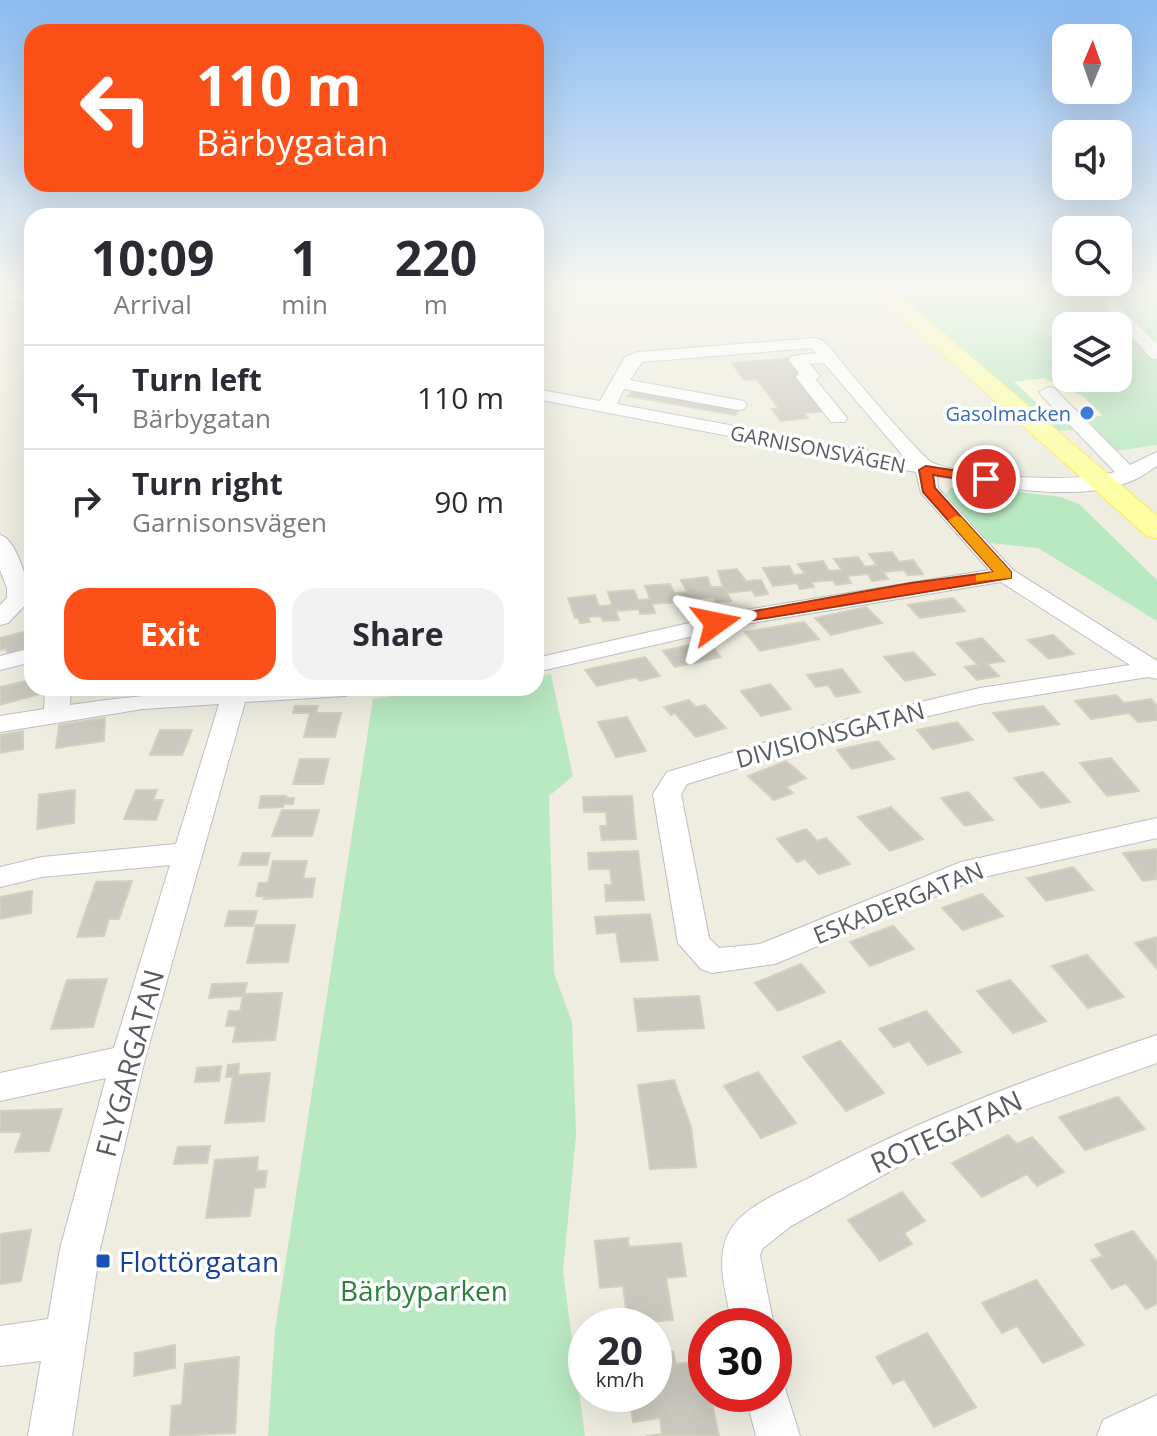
<!DOCTYPE html>
<meta charset="utf-8">
<style>
:root{--surface:#fff;--page:#f2f2f3;--text:#2b2b33;--muted:#7c7c81;--line:#e1e1e2;--accent:#fb5119}
body{margin:0;font-family:"Open Sans",sans-serif;background:var(--page);color:var(--text);height:100vh;display:flex;flex-direction:column;font-size:30px;white-space:nowrap}
*{box-sizing:border-box;margin:0}
p{font-size:26px;color:var(--muted)}
.icon{flex:none;width:44px;height:44px;fill:none;stroke:currentColor;stroke-width:2;stroke-linecap:round;stroke-linejoin:round}
.map{position:relative;flex:1;overflow:hidden}
.drawer{position:absolute;left:24px;top:208px;width:520px;height:488px;display:flex;flex-direction:column;background:var(--surface);border-radius:24px;box-shadow:0 8px 32px #0002}
.drawer>*{flex:none}
.hud{position:absolute;left:24px;top:24px;width:520px;height:168px;border-radius:24px;box-shadow:0 8px 32px #0002;background:#fb5119;color:#fff;overflow:hidden}
.needle{width:52px;rotate:2deg}
.controls{position:absolute;left:1052px;top:24px;display:grid;gap:16px}
.controls a{display:grid;place-items:center;width:80px;height:80px;border-radius:16px;background:var(--surface);box-shadow:0 8px 32px #0002;font-size:40px}
.speed{position:absolute;left:568px;top:1308px;display:flex;gap:16px;font-size:40px;font-weight:700;text-align:center}
.speed>*{display:grid;place-content:center;width:104px;height:104px;border-radius:50%;background:var(--surface);box-shadow:0 8px 32px #0002;line-height:1}
.speed small{font-size:20px;font-weight:400}
.speed .limit{border:12px solid #d22;background:#fff;color:#111}
.pin{position:absolute;display:grid;place-items:center;width:68px;height:68px;color:#fff;margin:-34px;border:4px solid #fff;border-radius:50%;box-shadow:0 2px 8px #0007}
.me{position:absolute;width:88px;margin:-44px;rotate:78deg;stroke-linejoin:round;filter:drop-shadow(0 0 6px #0008)}
.turn{display:flex;align-items:center;gap:28px;height:168px;padding:0 40px;font-size:36px}
.turn .icon{width:104px;height:104px;stroke-width:2.5}
.turn b{display:block;font-size:56px;line-height:68px}
.eta{display:flex;justify-content:space-evenly;align-items:center;height:136px;text-align:center}
.eta b{font-size:48px;font-weight:700;line-height:56px}
.action{display:flex;gap:16px;margin-top:auto;padding:16px 40px}
.action a{flex:1;height:92px;border-radius:24px;background:var(--accent);color:#fff;font-size:32px;font-weight:700;line-height:92px;text-align:center}
.action a+a{background:var(--page);color:var(--text)}
ul{padding:0;list-style:none}
li{display:flex;align-items:center;gap:24px;height:104px;padding:0 40px;border-top:2px solid var(--line)}
li div{flex:1}
li b{display:block;font-size:30px}
li em{font-style:normal}
.map>svg:first-child{display:block}
.commercial{fill:#fffcd4}
.green{fill:#b9e9c1;fill-rule:evenodd}
.building{fill:#cbc9bf;stroke:#d3d0be;stroke-width:2}
.lines{fill:none;stroke-linecap:round;stroke-linejoin:round}
.minor-casing{stroke:#bdbfc6;stroke-width:2}
.major-casing{stroke:#ffeb48;stroke-width:2}
.minor{fill:#fff;fill-rule:evenodd}
.major{fill:#feffa4;fill-rule:evenodd}
.route{fill:#fb5119;stroke:#a33510;stroke-width:2}
.slow{fill:#f59e0b}
.shop-dot{fill:#3f7fe0;stroke:#fff;stroke-width:3}
.transit-dot{fill:#1a4fb4;stroke:#fff;stroke-width:3}
.labels{text-anchor:middle;dominant-baseline:central;stroke-width:7;stroke-linejoin:round;paint-order:stroke}
.far-shop-label{font-size:20px;fill:#366cbe;stroke:#fff;text-anchor:end}
.far-street-label{font-size:20px;fill:#595c63;stroke:#fff}
.street-label{font-size:24px;fill:#595c63;stroke:#fff}
.near-street-label{font-size:28px;fill:#595c63;stroke:#fff}
.near-transit-label{font-size:28px;fill:#164399;stroke:#fff;text-anchor:start}
.near-park-label{font-size:28px;fill:#2a823d;stroke:#fff}
</style>
<div class="map">
<svg width="1157" height="1436" viewBox="0 0 1157 1436">
<rect width="100%" height="100%" fill="#eeede0"/>
<path class="commercial" d="M1044 378 1083 396 1104 416 1054 419 1013 381Z"/>
<g class="green">
<path d="M892 286H1157V445L1108 452 1092 429 1054 431ZM1066 326H1118V378H1066ZM1044 378 1083 396 1103 416 1054 419 1014 382Z"/>
<path d="M967 486 1061 497 1079 504 1157 580V621L1038 548 990 543 946 494 951 488Z"/>
<path d="M551 674 573 776 549 796 554 973 572 1022 576 1135 563 1272 585 1436H268L275 1330 373 699 451 688H536V676Z"/>
</g>
<g class="building">
<path d="M795 358 831 411 803 413 808 418 781 421 772 409H779L757 379 744 380 732 363Z"/>
<path d="M636 389 648 393 739 410 735 415 628 396Z"/>
<path d="M892 552 899 562 913 560 923 574 908 575 904 570 883 572 888 579 872 581 868 574 847 576 851 583 836 585 833 580 811 582 814 587 800 589 797 583 773 586 763 568 789 566 794 575 805 574 798 564 823 561 829 571 842 570 834 559 858 557 865 567 877 565 869 554Z"/>
<path d="M737 569 746 581 761 580 768 594 755 596 752 590 727 593 731 601 716 602 713 597 689 599 693 608 679 609 676 602 652 604 655 613 640 614 639 609 616 611 619 620 603 621 601 616 588 617 590 622 580 623 578 618H575L568 598 595 595 599 606 612 605 608 592 634 590 638 600 650 599 645 586 670 584 674 593 687 592 681 580 707 577 711 587H723L718 571Z"/>
<path d="M953 598 965 611 920 618 908 605Z"/>
<path d="M866 607 882 623 831 635 815 618Z"/>
<path d="M804 622 819 639 760 651 745 632Z"/>
<path d="M32 630V647L8 654 6 649 0 650V638Z"/>
<path d="M1053 635 1074 654 1049 659 1028 640Z"/>
<path d="M982 638 1004 661 987 664 999 676 977 680 965 667 978 665 957 643Z"/>
<path d="M708 641 721 657 675 667 663 651Z"/>
<path d="M913 652 935 675 905 681 884 657Z"/>
<path d="M645 657 660 676 640 681 636 677 597 686 585 670Z"/>
<path d="M842 669 860 692 836 697 828 685 816 687 807 675Z"/>
<path d="M31 680 32 688H50V691L0 705V687Z"/>
<path d="M770 684 791 709 761 716 741 691Z"/>
<path d="M1116 695 1124 703 1151 699 1157 706V720L1138 722 1129 713 1091 719 1075 701Z"/>
<path d="M689 700 695 707 705 705 726 728 696 737 675 713 671 715 664 707Z"/>
<path d="M295 706H318L316 713H341L335 737H304L310 713H293Z"/>
<path d="M1043 706 1059 724 1009 732 993 713Z"/>
<path d="M627 717 646 751 616 757 598 722Z"/>
<path d="M105 718 104 741 56 748 59 725Z"/>
<path d="M957 722 973 740 933 749 917 730Z"/>
<path d="M160 730H192L182 755H150Z"/>
<path d="M23 731V749L0 753V735Z"/>
<path d="M878 741 894 759 852 769 837 750Z"/>
<path d="M1111 758 1139 791 1107 796 1080 763Z"/>
<path d="M300 759H329L323 784H293Z"/>
<path d="M786 761 806 778 786 787 793 793 774 800 748 776Z"/>
<path d="M1043 772 1070 802 1041 808 1014 778Z"/>
<path d="M75 790 74 823 37 829 39 795Z"/>
<path d="M136 790H157L153 800H163L156 820 124 819Z"/>
<path d="M968 792 993 820 965 826 941 798Z"/>
<path d="M261 796H286L285 798H294L293 804H284L283 807 259 808Z"/>
<path d="M632 796 636 839 602 840 600 826H607L606 812H584L583 797Z"/>
<path d="M891 807 923 839 890 851 858 817Z"/>
<path d="M282 810H319L312 836H272Z"/>
<path d="M806 829 817 841 826 838 850 864 819 874 805 859 797 862 777 839Z"/>
<path d="M1157 849V879L1143 881 1123 853Z"/>
<path d="M638 851 644 900 606 901 605 885H612L610 869H589L588 853Z"/>
<path d="M243 853H270L267 865H239Z"/>
<path d="M273 861H307L303 879 315 878 312 897 264 899 265 897 256 896 259 883H268Z"/>
<path d="M1073 867 1093 890 1046 901 1027 878Z"/>
<path d="M132 881 119 919H109L104 936 77 937 96 882Z"/>
<path d="M32 891 31 913 0 919V897Z"/>
<path d="M982 894 1003 916 963 930 942 908Z"/>
<path d="M229 911H257L253 926H225Z"/>
<path d="M650 914 658 960 621 962 616 932 597 934 595 917Z"/>
<path d="M256 925H295L288 962 247 963Z"/>
<path d="M893 926 914 949 870 966 850 942Z"/>
<path d="M1157 937V969L1135 943Z"/>
<path d="M1087 955 1124 997 1088 1008 1052 966Z"/>
<path d="M801 964 825 992 778 1011 755 983Z"/>
<path d="M107 979 93 1027 51 1029 67 980Z"/>
<path d="M1010 980 1046 1021 1013 1033 977 991Z"/>
<path d="M247 983 244 994 282 993 275 1040 233 1042 236 1026H226L229 1011H240L243 996 209 998 212 984Z"/>
<path d="M699 996 704 1028 638 1031 634 999Z"/>
<path d="M926 1011 961 1052 928 1065 909 1041 894 1047 879 1029Z"/>
<path d="M840 1041 884 1093 846 1111 803 1057Z"/>
<path d="M239 1064 238 1075 270 1073 264 1121 225 1123 233 1077H226L228 1065Z"/>
<path d="M221 1066 219 1081 195 1082 197 1068Z"/>
<path d="M758 1072 796 1123 761 1138 724 1086Z"/>
<path d="M674 1080 691 1127 696 1167 650 1169 638 1085Z"/>
<path d="M1118 1097 1145 1129 1085 1150 1059 1117Z"/>
<path d="M62 1109 49 1151 15 1152 22 1132H0V1111Z"/>
<path d="M1008 1135 1017 1144 1032 1137 1064 1172 1037 1186 1027 1174 982 1197 952 1163Z"/>
<path d="M210 1146 207 1163 174 1164 178 1147Z"/>
<path d="M258 1157 257 1171H267L265 1187 254 1188 250 1216 206 1218 215 1160Z"/>
<path d="M902 1192 925 1221 904 1233 912 1244 880 1261 848 1220Z"/>
<path d="M31 1230 21 1281 0 1284V1234Z"/>
<path d="M1133 1231 1157 1262V1304L1146 1309 1126 1283 1112 1289 1091 1260 1103 1256 1095 1245Z"/>
<path d="M628 1238 629 1247 681 1243 686 1276 666 1278 673 1320 628 1323 623 1286 600 1288 595 1241Z"/>
<path d="M1036 1280 1084 1345 1043 1363 1017 1326 1002 1333 982 1303Z"/>
<path d="M927 1333 976 1407 934 1427 904 1379 893 1384 876 1357Z"/>
<path d="M175 1345V1368L134 1376 135 1353Z"/>
<path d="M673 1351 676 1364 703 1361 706 1394H710L719 1436H646L662 1434 660 1418 633 1422 629 1394H654V1353Z"/>
<path d="M239 1357 235 1433 170 1436 172 1406 182 1405 185 1364Z"/>
</g>
<g class="lines">
<g class="minor-casing">
<g id="minor">
<path d="M1098 286H1112L1118 305 1157 344V359L1151 358 1106 309Z"/>
<path d="M0 288 32 294V304L0 298Z"/>
<path d="M816 338 822 340 835 353C844 367 924 460 933 463 971 478 1075 483 1115 472L1042 396 1039 392 1048 387 1054 388 1130 465 1157 452V466C1150 470 1143 476 1136 479 1081 505 993 486 937 476L938 488 1013 570 1157 661V679L1148 677 980 704 843 736 687 784 681 794 709 938 719 948 760 944 961 862 1157 818V838L979 878 775 964 712 973 701 969 678 943 653 794 667 772 827 724 980 688 1130 665 1001 582 746 624 536 672V658L746 610 989 570 921 493 916 472 536 399V389L600 401 625 357 638 352ZM812 348 816 353 791 356 789 360 799 373 796 377 799 381 831 422H845L847 418 816 380 820 376 810 364 824 363 905 458 617 404 624 389 738 410 744 409 747 405 744 401 630 380 642 362Z"/>
<path d="M0 535C16 538 29 584 30 600L8 623 0 625V605L7 598V588L0 570Z"/>
<path d="M32 648V662L0 670V656Z"/>
<path d="M45 688H71L70 705C166 690 260 688 358 688L354 693 345 696 245 702 145 1059 100 1249 72 1436H28L41 1361 0 1366V1326L48 1319 60 1249 106 1078 0 1101V1073L114 1048 170 865 42 877 0 887V867L42 857 176 844 219 704 143 709 0 732V716L44 709Z"/>
<path d="M1157 1035V1063L1015 1113 914 1158 791 1226 762 1249 760 1256 774 1326H732C727 1294 712 1255 733 1226 749 1204 785 1190 809 1178 924 1117 1034 1076 1157 1035Z"/>
<path d="M774 1375 782 1379 800 1436H756L745 1394H774Z"/>
<path d="M1157 1395V1436H1097L1103 1420Z"/>
</g>
</g>
<g class="major-casing">
<path id="major" d="M866 286H888L1157 516V538L1147 536Z"/>
</g>
<use href="#minor" class="minor"/>
<use href="#major" class="major"/>
</g>
<linearGradient id="sky" x2="0" y2="1"><stop stop-color="#8bbbf1"/><stop offset="0.59" stop-color="#f7f7f1"/><stop offset="1" stop-color="#f7f7f1" stop-opacity="0"/></linearGradient>
<rect width="1157" height="487" fill="url(#sky)"/>
<path class="route" d="M926 466 991 476 993 479 986 483 933 475 935 488 1011 572V578L711 627 708 623 716 618 911 583 994 572 923 492 919 470Z"/>
<path class="slow" d="M956 516 961 517 1011 572V578L976 581V575L994 572 948 520Z"/>
<circle class="shop-dot" cx="1087" cy="413" r="8"/>
<rect class="transit-dot" x="95" y="1253" width="16" height="16" rx="4"/>
<g class="labels">
<g class="far-shop-label">
<text x="1071" y="413">Gasolmacken</text>
</g>
<g class="far-street-label">
<text transform="translate(818 449) rotate(11)">GARNISONSVÄGEN</text>
</g>
<g class="street-label">
<text transform="translate(830 734) rotate(-15)">DIVISIONSGATAN</text>
<text transform="translate(898 902) rotate(-22)">ESKADERGATAN</text>
</g>
<g class="near-street-label">
<text transform="translate(129 1063) rotate(-75)">FLYGARGATAN</text>
<text transform="translate(946 1131) rotate(-24)">ROTEGATAN</text>
</g>
<g class="near-transit-label">
<text x="119" y="1261">Flottörgatan</text>
</g>
<g class="near-park-label">
<text x="424" y="1290">Bärbyparken</text>
</g>
</g>
</svg>
<div class="controls">
<a><svg class="needle" viewBox="-14 -14 28 28"><path d="M0-13l5 13h-10z" fill="#e53935"/><path d="M0 13l5-13h-10z" fill="#7c7c81"/></svg></a>
<a><svg class="icon" aria-label="sound" viewBox="0 0 24 24"><path d="M4 9h4l5-4v14l-5-4H4zM17 9q2 3 0 6"/></svg></a>
<a><svg class="icon" aria-label="search" viewBox="0 0 24 24"><circle cx="10" cy="10" r="6"/><path d="M15 15l6 6"/></svg></a>
<a><svg class="icon" aria-label="layers" viewBox="0 0 24 24"><path d="M12 4l9 5-9 5-9-5zM3 14l9 5 9-5"/></svg></a>
</div>
<div class="speed"><div>20<small>km/h</small></div><div class="limit">30</div></div>
<div class="pin" style="left:986px;top:479px;background:#d93025"><svg class="icon" aria-label="arrive" viewBox="0 0 24 24"><path d="M6 21V4h12l-3 4 3 4H6"/></svg></div>
<svg class="me" style="left:716px;top:623px" viewBox="-20 -20 40 40"><path d="M0-17L14 15 0 8-14 15z" fill="#fb5119" stroke="#fff" stroke-width="4"/></svg>
<div class="hud">
<div class="turn"><svg class="icon" aria-label="left" viewBox="0 0 24 24"><path d="M17 20v-9H6M10 6l-5 5 5 5"/></svg><div><b>110 m</b>Bärbygatan</div></div>
</div>
<section class="drawer">
<div class="eta">
<div><b>10:09</b><p>Arrival</p></div>
<div><b>1</b><p>min</p></div>
<div><b>220</b><p>m</p></div>
</div>
<ul>
<li><svg class="icon" aria-label="left" viewBox="0 0 24 24"><path d="M17 20v-9H6M10 6l-5 5 5 5"/></svg><div><b>Turn left</b><p>Bärbygatan</p></div><em>110 m</em></li>
<li><svg class="icon" aria-label="right" viewBox="0 0 24 24"><path d="M7 20v-9h11M14 6l5 5-5 5"/></svg><div><b>Turn right</b><p>Garnisonsvägen</p></div><em>90 m</em></li>
</ul>
<div class="action"><a>Exit</a><a>Share</a></div>
</section>
</div>
